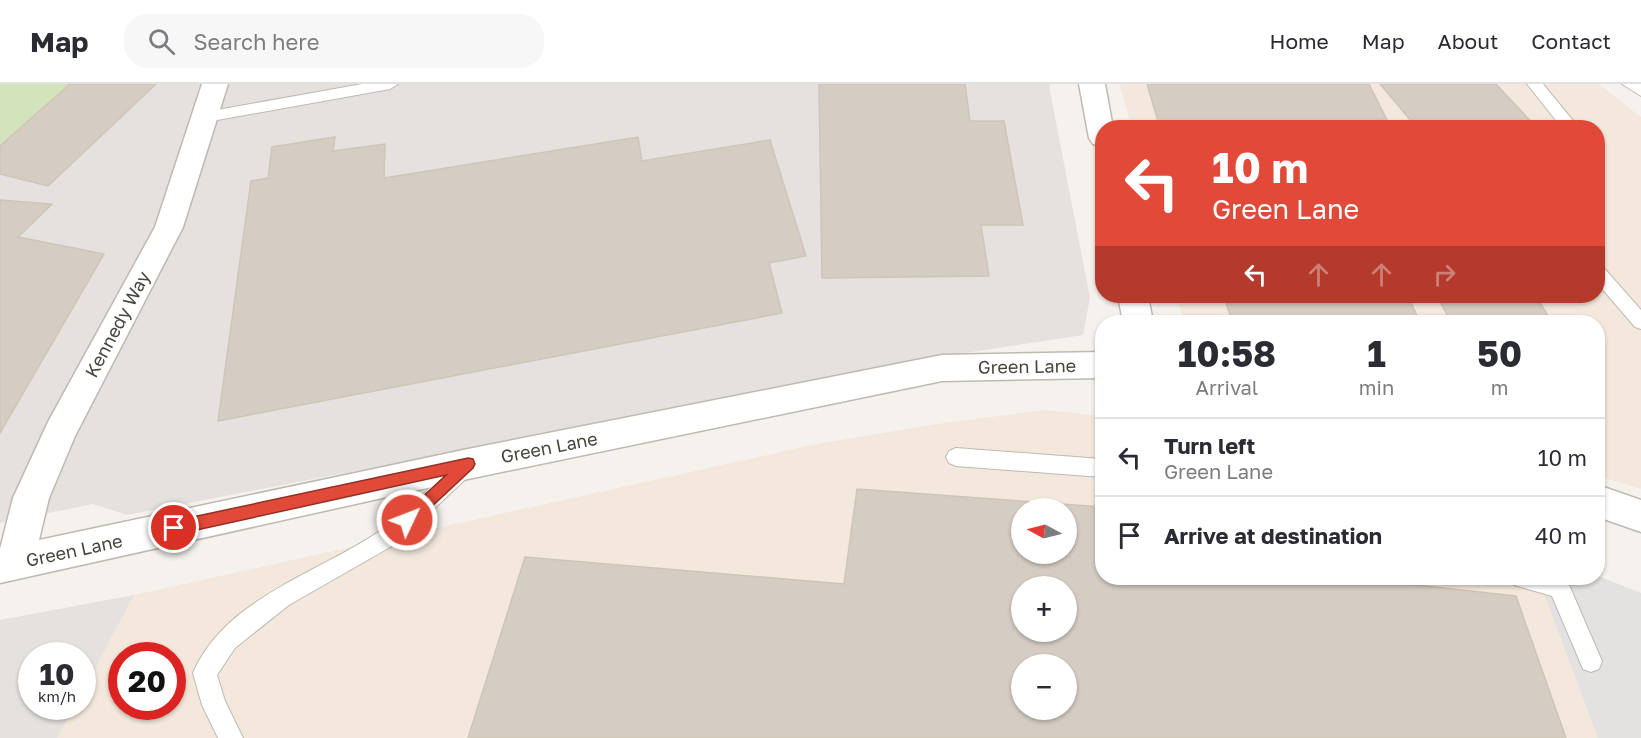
<!DOCTYPE html>
<meta charset="utf-8">
<style>
:root{--surface:#fff;--page:#f7f7f7;--text:#2b2b33;--muted:#7c7c81;--line:#e1e1e2}
body{margin:0;font-family:"Golos Text",sans-serif;background:var(--page);color:var(--text);height:100vh;display:flex;flex-direction:column;font-size:22px;white-space:nowrap}
*{box-sizing:border-box;margin:0}
p{font-size:20px;color:var(--muted)}
.icon{flex:none;width:33px;height:33px;fill:none;stroke:currentColor;stroke-width:2;stroke-linecap:round;stroke-linejoin:round}
.map{position:relative;flex:1;overflow:hidden}
.side{position:absolute;left:1095px;top:231px;width:510px;height:270px;display:flex;flex-direction:column;background:var(--surface);border-radius:24px;box-shadow:0 2px 4px #0004}
.side>*{flex:none}
.guide{position:absolute;left:1095px;top:36px;width:510px;height:183px;border-radius:24px;box-shadow:0 2px 4px #0004;background:#e14938;color:#fff;overflow:hidden}
.needle{width:39px;rotate:277deg}
.buttons{position:absolute;left:1011px;top:414px;display:grid;gap:12px}
.buttons a{display:grid;place-items:center;width:66px;height:66px;border-radius:50%;background:var(--surface);box-shadow:0 2px 4px #0004;font-size:30px}
.speed{position:absolute;left:18px;top:558px;display:flex;gap:12px;font-size:30px;font-weight:700;text-align:center}
.speed>*{display:grid;place-content:center;width:78px;height:78px;border-radius:50%;background:var(--surface);box-shadow:0 2px 4px #0004;line-height:1}
.speed small{font-size:15px;font-weight:400}
.speed .limit{border:9px solid #d22;background:#fff;color:#111}
.pin{position:absolute;display:grid;place-items:center;width:51px;height:51px;color:#fff;margin:-26px;border:3px solid #fff;border-radius:50%;box-shadow:0 2px 6px #0007}
.me{position:absolute;width:66px;margin:-33px;rotate:47deg;stroke-linejoin:round;filter:drop-shadow(0 0 4px #0008)}
.turn{display:flex;align-items:center;gap:21px;height:126px;padding:0 18px;font-size:27px}
.turn .icon{width:78px;height:78px;stroke-width:2.5}
.turn b{display:block;font-size:42px;line-height:51px}
.lanes{display:flex;align-items:center;height:57px;padding:0 18px;background:#0003;justify-content:center;gap:30px;direction:ltr}
.lanes .off{opacity:.35}
.eta{display:flex;justify-content:space-evenly;align-items:center;height:102px;text-align:center}
.eta b{font-size:36px;font-weight:700;line-height:42px}
ul{padding:0;list-style:none}
li{display:flex;align-items:center;gap:18px;height:78px;padding:0 18px;border-top:2px solid var(--line)}
li div{flex:1}
li b{display:block;font-size:22px}
li em{font-style:normal}
header{display:flex;align-items:center;gap:36px;box-sizing:border-box;height:84px;padding:0 30px;background:var(--surface);border-bottom:2px solid var(--line)}
header strong{font-size:28px}
nav{display:flex;gap:33px;margin-inline-start:auto;font-size:21px}
.search{width:420px;height:54px;background:var(--page);display:flex;align-items:center;gap:15px;box-sizing:border-box;padding:0 21px;border-radius:24px;color:var(--muted);font-size:22px}
.map>svg:first-child{display:block}
.commercial{fill:#f3e8db;fill-rule:evenodd}
.industrial{fill:#e5e1de}
.green{fill:#d3e3bb}
.parking{fill:#e4e2e0}
.building{fill:#d5cdc3;stroke:#cfc5b7;stroke-width:1.5;fill-rule:evenodd}
.lines{fill:none;stroke-linecap:round;stroke-linejoin:round}
.lane-casing{stroke:#bfb9b0;stroke-width:2}
.street-casing{stroke:#bfb9b0;stroke-width:3}
.lane{fill:#fff;fill-rule:evenodd}
.street{fill:#fff;fill-rule:evenodd}
.route{fill:#e14938;stroke:#922f24;stroke-width:1.5}
.labels{text-anchor:middle;dominant-baseline:central;stroke-width:6;stroke-linejoin:round;paint-order:stroke}
.street-label{font-size:18px;fill:#48433b;stroke:#fff}
</style>
<header>
<strong>Map</strong>
<div class="search"><svg class="icon" aria-label="search" viewBox="0 0 24 24"><circle cx="10" cy="10" r="6"/><path d="M15 15l6 6"/></svg>Search here</div>
<nav><a>Home</a><a>Map</a><a>About</a><a>Contact</a></nav>
</header>
<div class="map">
<svg width="1641" height="654" viewBox="0 0 1641 654">
<rect width="100%" height="100%" fill="#f5f2ed"/>
<g class="commercial">
<path d="M1120 0H1599L1641 33V405L1598 392V238H1184L1176 212H1598V44L1131 43Z"/>
<path d="M1046 326 1102 332V494L1598 492 1641 509V654H57L74 623 82 622 83 607 134 511 817 360 937 340ZM1022 424H1066V470H1022ZM1022 502H1066V548H1022ZM122 572H172V622H122ZM1022 580H1066V626H1022Z"/>
</g>
<g class="industrial">
<path d="M73 0H1050V7L1090 214 1083 251 965 269 127 431 93 420 0 439V62Z"/>
<path d="M134 511 83 607 82 572H32V622L74 623 57 654H0V536Z"/>
</g>
<path class="green" d="M0 0H73L0 62Z"/>
<path class="parking" d="M1598 492 1641 509V654H1598L1538 494Z"/>
<g class="building">
<path d="M70 0H156L48 102 0 90V62Z"/>
<path d="M819 0H965L970 37H1004L1023 141H981L989 192 822 194Z"/>
<path d="M1147 0H1369L1391 44H1160Z"/>
<path d="M1380 0H1496L1537 44H1417Z"/>
<path d="M335 53 333 67 385 60 384 94 638 53 642 77 770 56 806 172 769 179 782 229 218 337 251 97 268 94 272 63Z"/>
<path d="M0 116 52 120 18 153 104 170 0 349Z"/>
<path d="M1224 212H1408L1420 238H1232Z"/>
<path d="M1437 212H1536L1552 238H1451Z"/>
<path d="M857 405 1102 423V494H1352L1516 512 1566 654H468L525 473 844 500ZM1022 424H1066V470H1022ZM1022 502H1066V548H1022ZM1022 580H1066V626H1022Z"/>
</g>
<g class="lines">
<g class="lane-casing">
<g id="lane">
<path d="M362 0H398L390 5 206 38 198 33 206 28Z"/>
<path d="M1527 0H1543L1579 44H1562Z"/>
<path d="M1622 0H1641V12Z"/>
<path d="M1598 182 1604 184 1641 226V245L1635 243 1598 200Z"/>
<path d="M956 364 1102 375V393L956 382 949 379 946 373 949 367Z"/>
<path d="M466 373 473 376 476 382 473 388 399 458 289 521 235 564 217 591 225 617 243 654H218L202 621 193 589C225 513 323 488 384 444 411 425 435 398 459 376Z"/>
<path d="M1511 494H1566L1602 577 1599 585 1591 588 1583 585 1552 512 1514 501Z"/>
</g>
</g>
<g class="street-casing">
<g id="street">
<path d="M202 0H228L183 143 75 352 49 414 39 456 468 365 942 271 1102 268V294L942 297 468 395 0 499V465L13 414 48 338 155 143Z"/>
<path d="M1079 0H1105L1113 44H1102V63L1093 60 1089 54Z"/>
<path d="M1118 212H1148L1153 238H1123Z"/>
<path d="M1598 401 1641 416V448L1598 433Z"/>
</g>
</g>
<use href="#lane" class="lane"/>
<use href="#street" class="street"/>
</g>
<path class="route" d="M468 374 473 375 475 380 473 384 412 441 407 443 402 441 400 436 402 432 446 391 174 451 169 449 167 444 169 439 174 437Z"/>
<g class="labels">
<g class="street-label">
<text transform="translate(117 240) rotate(-62)">Kennedy Way</text>
<text transform="translate(1027 282) rotate(-1)">Green Lane</text>
<text transform="translate(549 363) rotate(-11)">Green Lane</text>
<text transform="translate(74 466) rotate(-12)">Green Lane</text>
</g>
</g>
</svg>
<div class="buttons">
<a><svg class="needle" viewBox="-14 -14 28 28"><path d="M0-13l5 13h-10z" fill="#e53935"/><path d="M0 13l5-13h-10z" fill="#7c7c81"/></svg></a>
<a>+</a>
<a>−</a>
</div>
<div class="speed"><div>10<small>km/h</small></div><div class="limit">20</div></div>
<div class="pin" style="left:174px;top:444px;background:#d93025"><svg class="icon" aria-label="arrive" viewBox="0 0 24 24"><path d="M6 21V4h12l-3 4 3 4H6"/></svg></div>
<svg class="me" style="left:407px;top:436px" viewBox="-20 -20 40 40"><circle r="17" fill="#e14938" stroke="#fff" stroke-width="3"/><path d="M0-11L8 9 0 5-8 9z" fill="#fff"/></svg>
<div class="guide">
<div class="turn"><svg class="icon" aria-label="left" viewBox="0 0 24 24"><path d="M17 20v-9H6M10 6l-5 5 5 5"/></svg><div><b>10 m</b>Green Lane</div></div>
<div class="lanes"><svg class="icon" aria-label="left" viewBox="0 0 24 24"><path d="M17 20v-9H6M10 6l-5 5 5 5"/></svg><svg class="icon off" aria-label="ahead" viewBox="0 0 24 24"><path d="M12 20V5M6 11l6-6 6 6"/></svg><svg class="icon off" aria-label="ahead" viewBox="0 0 24 24"><path d="M12 20V5M6 11l6-6 6 6"/></svg><svg class="icon off" aria-label="right" viewBox="0 0 24 24"><path d="M7 20v-9h11M14 6l5 5-5 5"/></svg></div>
</div>
<section class="side">
<div class="eta">
<div><b>10:58</b><p>Arrival</p></div>
<div><b>1</b><p>min</p></div>
<div><b>50</b><p>m</p></div>
</div>
<ul>
<li><svg class="icon" aria-label="left" viewBox="0 0 24 24"><path d="M17 20v-9H6M10 6l-5 5 5 5"/></svg><div><b>Turn left</b><p>Green Lane</p></div><em>10 m</em></li>
<li><svg class="icon" aria-label="arrive" viewBox="0 0 24 24"><path d="M6 21V4h12l-3 4 3 4H6"/></svg><div><b>Arrive at destination</b></div><em>40 m</em></li>
</ul>
</section>
</div>
